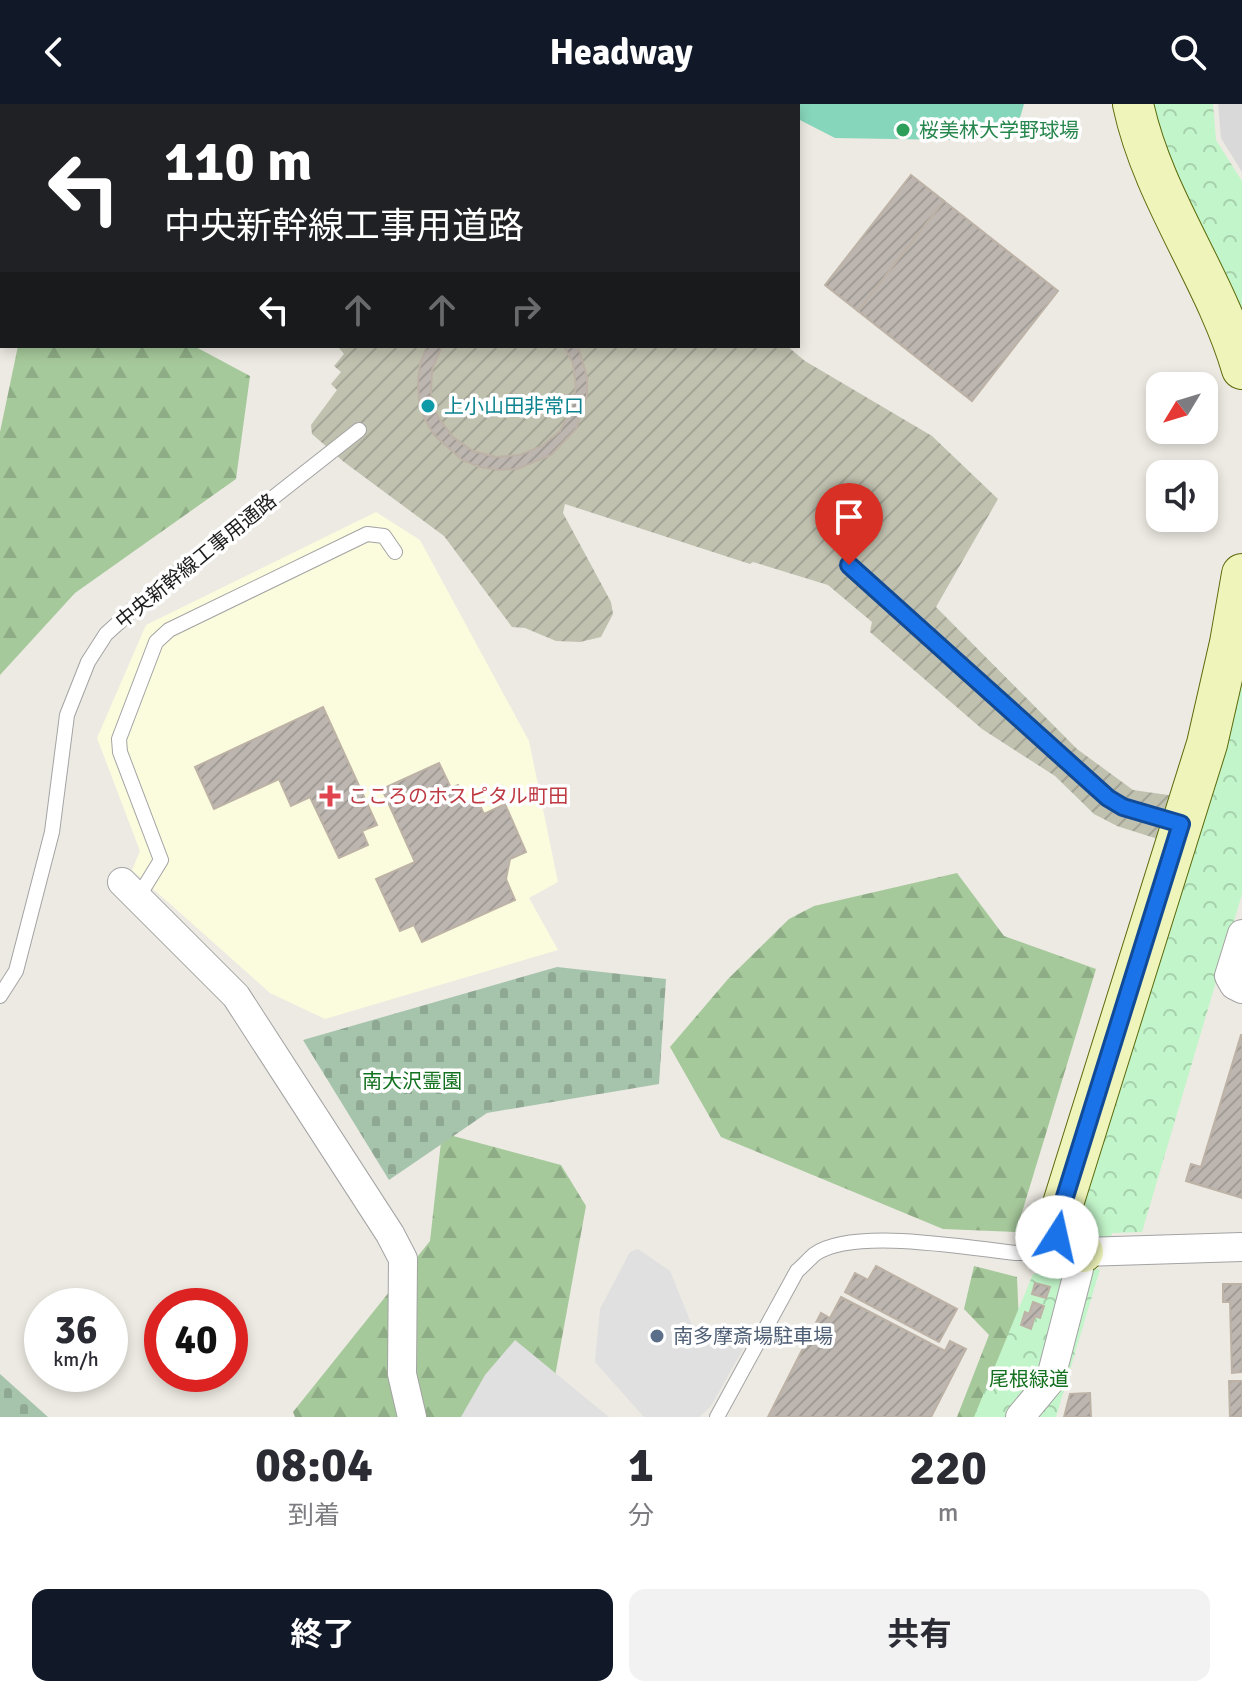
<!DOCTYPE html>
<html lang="ja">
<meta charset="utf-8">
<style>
:root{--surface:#fff;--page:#f2f2f3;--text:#2b2b33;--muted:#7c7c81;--accent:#111827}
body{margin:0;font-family:Signika,"Noto Sans JP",sans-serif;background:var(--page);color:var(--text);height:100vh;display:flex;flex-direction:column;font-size:30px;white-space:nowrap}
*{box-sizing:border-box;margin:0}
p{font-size:26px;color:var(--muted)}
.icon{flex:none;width:44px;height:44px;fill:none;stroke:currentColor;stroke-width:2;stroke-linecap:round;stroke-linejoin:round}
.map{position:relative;height:1313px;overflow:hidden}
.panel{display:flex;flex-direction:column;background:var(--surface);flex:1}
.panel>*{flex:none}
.top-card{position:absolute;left:0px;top:0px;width:800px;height:244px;box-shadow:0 4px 12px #0003;background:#202124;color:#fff;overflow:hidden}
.needle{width:52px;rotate:232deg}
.controls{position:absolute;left:1146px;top:268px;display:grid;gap:16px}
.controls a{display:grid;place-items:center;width:72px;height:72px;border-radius:16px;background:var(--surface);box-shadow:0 4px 12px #0003;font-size:40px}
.speed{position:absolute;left:24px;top:1184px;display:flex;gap:16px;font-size:40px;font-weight:700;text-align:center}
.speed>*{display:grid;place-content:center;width:104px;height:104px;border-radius:50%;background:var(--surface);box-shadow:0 4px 12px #0003;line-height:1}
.speed small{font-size:20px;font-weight:400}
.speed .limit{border:12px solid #d22;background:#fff;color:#111}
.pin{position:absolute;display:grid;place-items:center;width:68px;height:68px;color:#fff;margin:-82px -34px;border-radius:50% 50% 50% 0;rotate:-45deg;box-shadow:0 0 8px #0007}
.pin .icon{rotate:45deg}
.me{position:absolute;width:88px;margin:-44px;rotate:10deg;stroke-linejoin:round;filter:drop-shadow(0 0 6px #0008)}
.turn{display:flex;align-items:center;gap:28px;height:168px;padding:0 32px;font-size:36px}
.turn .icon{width:104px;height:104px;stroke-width:2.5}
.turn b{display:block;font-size:56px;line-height:68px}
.lanes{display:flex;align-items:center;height:76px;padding:0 32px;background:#0003;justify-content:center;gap:40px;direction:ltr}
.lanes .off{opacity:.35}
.eta{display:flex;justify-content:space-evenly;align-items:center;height:136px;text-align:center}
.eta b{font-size:48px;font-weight:700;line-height:56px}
.primary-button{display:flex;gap:16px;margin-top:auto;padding:16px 32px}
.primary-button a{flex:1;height:92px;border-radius:16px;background:var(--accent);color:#fff;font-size:32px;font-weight:700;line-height:92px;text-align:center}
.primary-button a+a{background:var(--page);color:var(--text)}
header{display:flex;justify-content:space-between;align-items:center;height:104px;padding:0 32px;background:var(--accent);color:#fff;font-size:36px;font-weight:700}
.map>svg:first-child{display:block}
.residential{fill:#dad9d9}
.education{fill:#fbfcdd}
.construction{fill:url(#construction-furrows)}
.forest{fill:url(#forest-firs)}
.cemetery{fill:url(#cemetery-stones)}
.park{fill:url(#park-crowns)}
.pitch{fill:#86d6bb}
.parking{fill:#e0e0e0}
.building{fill:url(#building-hatch);stroke:#bdb2a6;stroke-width:2}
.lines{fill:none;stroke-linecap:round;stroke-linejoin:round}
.lane-casing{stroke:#a3a3a3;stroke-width:16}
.street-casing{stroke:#a3a3a3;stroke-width:30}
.secondary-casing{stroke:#5c6a0d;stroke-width:42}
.lane{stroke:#fff;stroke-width:14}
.street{stroke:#fff;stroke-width:28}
.secondary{stroke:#eef4ba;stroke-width:40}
.route-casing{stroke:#114b97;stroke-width:20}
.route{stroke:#1a73e8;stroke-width:14}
.leisure-dot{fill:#2e9e5b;stroke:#fff;stroke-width:3}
.culture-dot{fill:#0f9aa8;stroke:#fff;stroke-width:3}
.health-dot{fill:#e0444e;stroke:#fff;stroke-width:3}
.service-dot{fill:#5c6f8a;stroke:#fff;stroke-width:3}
.labels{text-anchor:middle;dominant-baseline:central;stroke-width:7;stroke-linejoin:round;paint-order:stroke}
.leisure-label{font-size:20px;fill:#27864d;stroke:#fff;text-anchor:start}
.culture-label{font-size:20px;fill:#0d838f;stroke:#fff;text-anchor:start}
.street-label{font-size:20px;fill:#1c1c1c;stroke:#fff}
.health-label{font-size:20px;fill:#be3a42;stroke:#fff;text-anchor:start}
.park-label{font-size:20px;fill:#13711f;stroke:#fff}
.service-label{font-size:20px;fill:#4e5e75;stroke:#fff;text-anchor:start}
</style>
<header><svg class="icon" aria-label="back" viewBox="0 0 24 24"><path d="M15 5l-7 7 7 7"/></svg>Headway<svg class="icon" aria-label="search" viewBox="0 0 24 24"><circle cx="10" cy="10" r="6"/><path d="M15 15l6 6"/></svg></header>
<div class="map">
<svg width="1242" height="1313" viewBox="0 0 1242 1313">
<defs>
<pattern id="construction-furrows" width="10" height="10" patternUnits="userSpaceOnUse" patternTransform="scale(2)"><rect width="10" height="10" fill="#c0c1af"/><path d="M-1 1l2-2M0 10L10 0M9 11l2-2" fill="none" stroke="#a4a596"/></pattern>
<pattern id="forest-firs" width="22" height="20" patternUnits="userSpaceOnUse" patternTransform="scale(2)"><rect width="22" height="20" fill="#a6c99b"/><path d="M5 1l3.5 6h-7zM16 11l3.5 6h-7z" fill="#8eac85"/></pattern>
<pattern id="cemetery-stones" width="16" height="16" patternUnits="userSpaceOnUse" patternTransform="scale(2)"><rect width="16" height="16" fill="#a6c4ac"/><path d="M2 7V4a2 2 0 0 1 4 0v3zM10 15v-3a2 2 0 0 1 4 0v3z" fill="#8ea893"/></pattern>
<pattern id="park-crowns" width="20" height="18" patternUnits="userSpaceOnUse" patternTransform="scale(2)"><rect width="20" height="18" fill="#c2f5c9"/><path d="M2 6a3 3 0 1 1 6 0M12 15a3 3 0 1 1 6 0" fill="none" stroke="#a6d1ac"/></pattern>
<pattern id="building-hatch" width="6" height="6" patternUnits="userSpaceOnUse" patternTransform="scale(2)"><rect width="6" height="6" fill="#bdb6b0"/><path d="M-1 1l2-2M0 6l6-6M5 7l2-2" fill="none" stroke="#a29c97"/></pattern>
</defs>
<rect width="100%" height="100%" fill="#edeae3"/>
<path class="residential" d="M1218 0H1242V68L1221 34Z"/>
<path class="education" d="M376 408 420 436 529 637 558 778 529 794 558 846 325 915 270 889 132 766 140 747 97 634 146 521Z"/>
<path class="construction" d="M340 242H787L805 257 932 332 998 395 936 503 1077 645 1133 686 1175 692 1161 736 1117 722 1094 710 1055 672 982 625 870 528 872 518 828 481 753 458 750 460 565 400 563 409 611 498 613 510 601 533 580 538 556 537 525 524 512 523 444 432 344 358 312 330 311 321 337 286 331 280 341 268 334 262 344 250 339 244Z"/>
<g class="forest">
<path d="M18 242H194L250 272 236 375 75 489 0 571V328Z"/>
<path d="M957 769 1004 832 1096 865 1016 1128 943 1125 721 1033 670 943 728 875 789 815 814 802Z"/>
<path d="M442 1029 561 1061 586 1102 555 1272 486 1313H295L293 1308 430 1137Z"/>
<path d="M974 1162 1017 1173 1021 1265 1048 1313H957L989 1231 964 1205Z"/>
</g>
<g class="cemetery">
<path d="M557 863 666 875 659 980 487 1009 389 1076 303 936Z"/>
<path d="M0 1270 48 1313H0Z"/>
</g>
<g class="park">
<path d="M1147 0H1213L1216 36 1242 77V207L1183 90Z"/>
<path d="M1242 554V790L1142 1128 1112 1129 1110 1136 1079 1138 1066 1122Z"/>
<path d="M1100 1165 1056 1313H974L1033 1170Z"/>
</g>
<path class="pitch" d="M770 0H1024L1019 17 950 36 835 34 798 15V2Z"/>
<g class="parking">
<path d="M638 1145 670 1167 691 1219 743 1245 711 1302 699 1313H644L595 1258 600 1205 630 1148Z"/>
<path d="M515 1236 609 1313H461L485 1271Z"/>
</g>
<g class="building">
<path d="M911 71 944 97 858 207 825 181Z"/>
<path d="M944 97 1058 187 972 297 858 207Z"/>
<path d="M427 242H442L432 266 431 290 438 313 453 333 473 347 496 353 520 351 542 342 560 327 571 306 576 283 573 259 564 242H578L587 273V291L576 325 551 351 517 365 498 366 480 363 462 356 434 331 425 315 419 297 418 278 420 260Z"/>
<path d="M323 603 377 721 362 727 368 741 339 754 310 693 291 702 279 675 214 705 195 663Z"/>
<path d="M439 659 451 684 458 681 467 699 477 695 484 710 505 700 526 748 510 755 506 775 515 796 422 838 414 821 400 827 376 775 415 758 382 685Z"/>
<path d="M1241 931H1242V1094L1186 1077 1191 1060 1201 1063Z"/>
<path d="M876 1162 957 1205 939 1238 845 1188 855 1169 868 1176Z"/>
<path d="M1035 1179 1050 1183 1046 1194 1032 1190Z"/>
<path d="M1223 1180H1242V1268L1232 1269 1230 1198H1223Z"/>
<path d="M841 1193 945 1247 950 1237 966 1245 931 1313H768L821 1209 830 1214Z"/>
<path d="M1033 1198 1044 1202 1040 1214 1035 1212 1031 1225 1021 1221 1025 1208 1029 1210Z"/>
<path d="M1229 1277H1242V1312L1230 1313Z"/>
<path d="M1090 1289 1091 1313H1064L1070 1290Z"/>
</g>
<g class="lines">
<g class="lane-casing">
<g id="lane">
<path d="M849 461 1108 694 1123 703 1181 720"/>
<path d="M137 795 161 756 120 648 119 635 156 538 169 526 367 430 384 432 395 448"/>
<path d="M0 892 16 867 52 728 67 611 88 558 106 530 148 492 359 326"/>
<path d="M717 1313 797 1167C803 1162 809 1155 815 1150 854 1123 968 1144 1016 1149H1032L1059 1140"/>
</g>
</g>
<g class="street-casing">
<g id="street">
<path d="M122 778 236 892 390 1130 403 1155 402 1270 412 1313"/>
<path d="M1242 830 1229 872 1234 881 1242 885"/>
<path d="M1083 1148 1242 1143"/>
<path d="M1020 1313 1050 1277 1079 1165"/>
</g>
</g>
<g class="secondary-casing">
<g id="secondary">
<path d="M1133 0C1153 94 1215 173 1242 265"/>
<path d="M1083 1148C1066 1145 1055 1138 1057 1119L1207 640 1230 539 1242 470"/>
</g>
</g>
<use href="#lane" class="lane"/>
<use href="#street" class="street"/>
<use href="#secondary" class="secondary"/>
</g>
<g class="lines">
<g class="route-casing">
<path id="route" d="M849 461 1108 694 1123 703 1181 720 1059 1112 1057 1133"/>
</g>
<use href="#route" class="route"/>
</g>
<circle class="leisure-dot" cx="903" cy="26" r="8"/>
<circle class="culture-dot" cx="428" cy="302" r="8"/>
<path class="health-dot" d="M326 680h8v8h8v8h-8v8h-8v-8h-8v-8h8z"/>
<circle class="service-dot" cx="657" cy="1232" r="8"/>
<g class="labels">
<g class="leisure-label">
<text x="919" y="26">桜美林大学野球場</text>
</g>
<g class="culture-label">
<text x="444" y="302">上小山田非常口</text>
</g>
<g class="street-label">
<text transform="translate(196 457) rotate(-39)">中央新幹線工事用通路</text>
</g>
<g class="health-label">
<text x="348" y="692">こころのホスピタル町田</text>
</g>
<g class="park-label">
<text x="412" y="977">南大沢霊園</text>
<text x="1029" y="1275">尾根緑道</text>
</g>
<g class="service-label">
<text x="673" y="1232">南多摩斎場駐車場</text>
</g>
</g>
</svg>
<div class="controls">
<a><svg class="needle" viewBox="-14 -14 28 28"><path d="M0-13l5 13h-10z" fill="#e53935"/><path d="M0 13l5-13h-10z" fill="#7c7c81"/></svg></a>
<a><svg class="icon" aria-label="sound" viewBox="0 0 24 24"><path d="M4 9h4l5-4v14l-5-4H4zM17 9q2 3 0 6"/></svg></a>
</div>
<div class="speed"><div>36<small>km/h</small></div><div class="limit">40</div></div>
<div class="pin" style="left:849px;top:461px;background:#d93025"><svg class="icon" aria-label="arrive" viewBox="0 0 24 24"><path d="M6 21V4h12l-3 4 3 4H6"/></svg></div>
<svg class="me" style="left:1057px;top:1133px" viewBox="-20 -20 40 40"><circle r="19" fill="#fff"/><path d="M0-13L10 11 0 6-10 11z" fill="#1a73e8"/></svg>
<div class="top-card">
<div class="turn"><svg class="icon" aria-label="left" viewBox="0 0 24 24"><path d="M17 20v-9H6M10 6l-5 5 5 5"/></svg><div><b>110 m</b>中央新幹線工事用道路</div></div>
<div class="lanes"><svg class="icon" aria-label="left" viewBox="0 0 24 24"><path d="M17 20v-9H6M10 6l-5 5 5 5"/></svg><svg class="icon off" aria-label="ahead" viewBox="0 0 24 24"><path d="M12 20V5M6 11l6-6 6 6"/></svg><svg class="icon off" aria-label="ahead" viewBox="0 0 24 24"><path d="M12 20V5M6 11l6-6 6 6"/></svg><svg class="icon off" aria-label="right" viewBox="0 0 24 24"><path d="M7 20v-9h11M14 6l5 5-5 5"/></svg></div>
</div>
</div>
<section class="panel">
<div class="eta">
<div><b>08:04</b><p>到着</p></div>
<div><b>1</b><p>分</p></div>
<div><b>220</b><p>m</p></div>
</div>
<div class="primary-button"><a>終了</a><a>共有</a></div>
</section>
